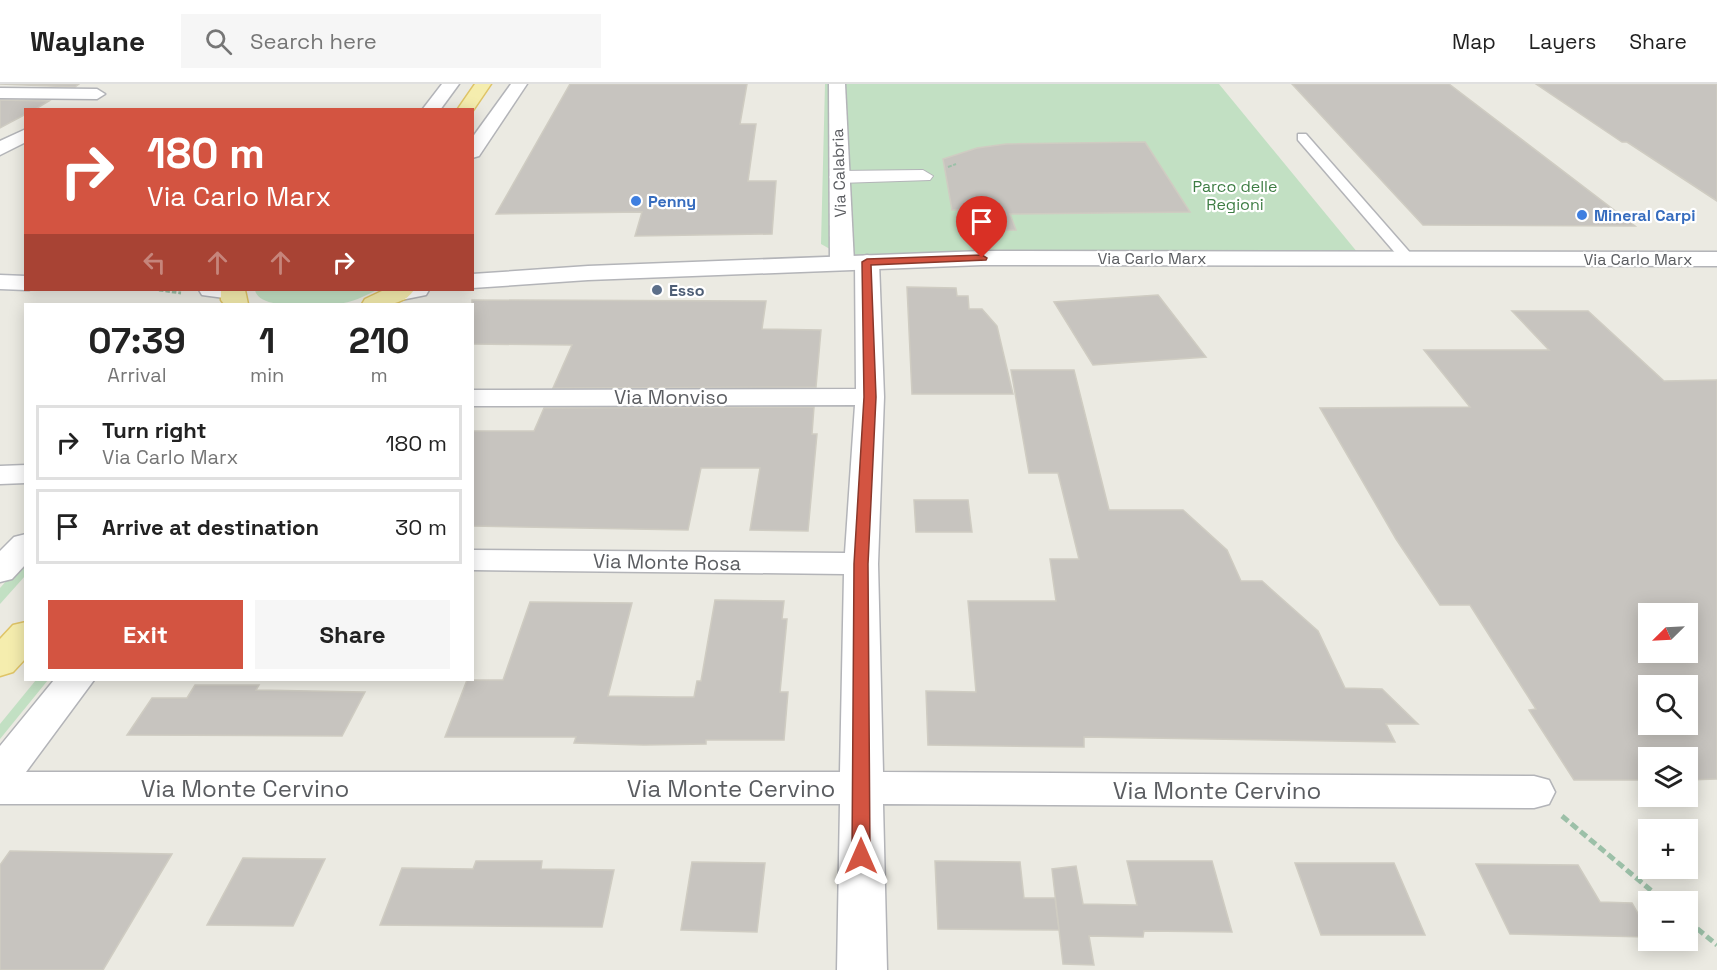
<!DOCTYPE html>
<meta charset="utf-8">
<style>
:root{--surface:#fff;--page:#f6f6f6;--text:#222;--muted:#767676;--line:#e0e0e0;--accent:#d35441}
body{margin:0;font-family:"Space Grotesk",sans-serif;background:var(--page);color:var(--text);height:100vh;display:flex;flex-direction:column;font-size:22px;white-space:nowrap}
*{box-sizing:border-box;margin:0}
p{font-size:20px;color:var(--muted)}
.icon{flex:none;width:33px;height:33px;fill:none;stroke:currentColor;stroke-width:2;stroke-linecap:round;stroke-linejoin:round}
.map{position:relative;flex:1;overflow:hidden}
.details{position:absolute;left:24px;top:219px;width:450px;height:378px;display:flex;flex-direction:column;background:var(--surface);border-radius:0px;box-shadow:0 3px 15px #0003}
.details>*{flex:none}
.hud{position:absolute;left:24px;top:24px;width:450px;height:183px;border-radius:0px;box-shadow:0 3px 15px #0003;background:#d35441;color:#fff;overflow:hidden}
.needle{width:39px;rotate:246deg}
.buttons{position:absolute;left:1638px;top:519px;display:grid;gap:12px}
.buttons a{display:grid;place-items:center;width:60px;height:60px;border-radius:0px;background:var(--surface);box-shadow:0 3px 15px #0003;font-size:30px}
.pin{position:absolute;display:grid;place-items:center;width:51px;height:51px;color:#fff;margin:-62px -26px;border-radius:50% 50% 50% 0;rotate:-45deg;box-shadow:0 0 6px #0007}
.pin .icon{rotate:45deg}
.me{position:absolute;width:66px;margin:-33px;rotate:0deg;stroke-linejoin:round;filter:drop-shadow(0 0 4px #0008)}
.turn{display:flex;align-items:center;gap:21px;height:126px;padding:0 24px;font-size:27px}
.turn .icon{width:78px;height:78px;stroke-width:2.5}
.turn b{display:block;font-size:42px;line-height:51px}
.lanes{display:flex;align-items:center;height:57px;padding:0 24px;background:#0003;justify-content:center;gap:30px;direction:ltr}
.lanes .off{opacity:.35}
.eta{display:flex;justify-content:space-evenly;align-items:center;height:102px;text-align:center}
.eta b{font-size:36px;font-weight:700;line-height:42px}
.primary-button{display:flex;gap:12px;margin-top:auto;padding:12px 24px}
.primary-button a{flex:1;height:69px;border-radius:0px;background:var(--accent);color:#fff;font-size:24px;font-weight:700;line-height:69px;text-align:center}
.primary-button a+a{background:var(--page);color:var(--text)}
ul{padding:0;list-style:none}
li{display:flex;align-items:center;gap:18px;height:75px;margin:0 12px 9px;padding:0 12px;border:3px solid var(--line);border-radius:0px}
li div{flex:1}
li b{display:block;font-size:22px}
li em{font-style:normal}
header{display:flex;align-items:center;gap:36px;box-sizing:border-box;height:84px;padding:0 30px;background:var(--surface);border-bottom:2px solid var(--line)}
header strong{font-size:28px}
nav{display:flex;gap:33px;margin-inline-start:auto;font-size:21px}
.search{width:420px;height:54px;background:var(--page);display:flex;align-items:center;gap:15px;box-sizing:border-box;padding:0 21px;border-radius:0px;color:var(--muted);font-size:22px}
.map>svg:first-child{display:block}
.green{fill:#c2e0c3}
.building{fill:#c7c4bf;stroke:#cfccc2;stroke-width:1.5;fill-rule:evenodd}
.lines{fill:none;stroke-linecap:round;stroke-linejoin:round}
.service-casing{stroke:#b3b4b8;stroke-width:3}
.pedestrian-casing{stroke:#b3b4b8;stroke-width:2}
.minor-casing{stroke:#b3b4b8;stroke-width:3}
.tertiary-casing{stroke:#b3b4b8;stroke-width:3}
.secondary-casing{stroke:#b4b6bb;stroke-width:3}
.primary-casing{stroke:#dfc467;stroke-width:3}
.path-far2{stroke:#9cc0a8;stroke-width:2;stroke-dasharray:4 1.5;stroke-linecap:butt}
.path-far1{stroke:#9cc0a8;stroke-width:3;stroke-dasharray:4.5 2;stroke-linecap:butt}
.path{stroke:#9cc0a8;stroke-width:5;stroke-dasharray:8 4;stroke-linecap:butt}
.service{fill:#fff;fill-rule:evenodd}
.pedestrian{fill:#fff;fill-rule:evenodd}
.minor{fill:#fff;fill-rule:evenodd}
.tertiary{fill:#fff;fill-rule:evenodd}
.secondary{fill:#fff;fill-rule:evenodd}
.primary{fill:#f5edae;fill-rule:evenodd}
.route{fill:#d35441;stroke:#89372a;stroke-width:1.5}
.shop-dot{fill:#3f7fe0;stroke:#fff;stroke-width:2}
.service-dot{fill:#5c6f8a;stroke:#fff;stroke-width:2}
.labels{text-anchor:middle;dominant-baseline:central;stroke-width:4.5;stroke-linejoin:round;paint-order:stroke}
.far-street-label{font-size:16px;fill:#5b5d61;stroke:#fff}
.far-park-label{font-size:16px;fill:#3e7d44;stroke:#fff}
.far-shop-label{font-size:16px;font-weight:bold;fill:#366cbe;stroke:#fff;text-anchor:start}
.far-service-label{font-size:16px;font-weight:bold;fill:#4e5e75;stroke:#fff;text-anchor:start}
.street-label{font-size:20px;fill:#5b5d61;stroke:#fff}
.near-street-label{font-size:24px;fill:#5b5d61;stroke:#fff}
</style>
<header>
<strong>Waylane</strong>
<div class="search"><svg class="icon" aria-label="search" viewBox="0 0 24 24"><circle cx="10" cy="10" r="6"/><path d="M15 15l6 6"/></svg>Search here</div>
<nav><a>Map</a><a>Layers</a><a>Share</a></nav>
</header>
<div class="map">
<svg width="1717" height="886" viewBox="0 0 1717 886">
<rect width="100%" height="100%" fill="#ebeae2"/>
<g class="green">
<path d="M825 0H1219L1367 180 860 182 821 160Z"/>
<path d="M255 206H377C365 212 351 219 337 220 319 223 258 226 255 206Z"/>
<path d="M25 476V492L0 520V504Z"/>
<path d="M36 596H48L0 655V640Z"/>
</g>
<g class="building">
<path d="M0 0H79L75 3Z"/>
<path d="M570 0H747L740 40H756L748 97H776L772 150 635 152 642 128 496 130Z"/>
<path d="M1292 0H1449L1635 142 1423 141Z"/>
<path d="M1536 0H1717V117L1627 58H1622Z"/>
<path d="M0 16 49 17 34 26H26V30L0 44Z"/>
<path d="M1145 58 1190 128 1010 130 1016 146 968 147 961 126H952L943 75 977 64 1006 60Z"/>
<path d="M907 203 956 204 957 212H968L969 225H982L997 242 1013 310H912Z"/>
<path d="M1158 211 1206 273 1093 281 1054 218Z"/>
<path d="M472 216 766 217 762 245 821 246 816 303 553 304 572 261 472 260Z"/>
<path d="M1512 227H1588L1664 297 1717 296V695L1688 696V674H1648V696H1574L1529 626 1536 625 1470 521H1440L1396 455 1320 324 1470 323 1424 266H1549ZM1648 530H1688V568H1648ZM1648 602H1688V640H1648Z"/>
<path d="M1011 286H1074L1109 426H1183L1227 466 1241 497H1262L1318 547 1345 604 1382 605 1418 640H1386L1395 658 1084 653V663L928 661 926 607 976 608 968 517H1056L1050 475H1079L1058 389H1029Z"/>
<path d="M814 323 812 350H817L808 447 750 446 760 384H701L688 446 472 442V347H534L544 324Z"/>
<path d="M914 416H968L972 448H916Z"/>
<path d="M715 516 784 517 782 535H787L780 608H788L784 656H706V660L644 661 574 659 576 653H445L467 596H503L530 518 632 519 608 612 676 613H694L697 597H701Z"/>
<path d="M195 601H259L256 606 365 608 342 652 127 651 152 614H187Z"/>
<path d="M10 767 172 770 103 886H0V781Z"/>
<path d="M243 774 325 775 293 842 207 841Z"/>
<path d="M476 777H542L541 785 614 786 602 843 380 841 402 784 473 785Z"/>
<path d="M935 777 1020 778 1024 814H1055L1059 846 938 845Z"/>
<path d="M1127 777H1212L1232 848 1144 847 1143 853 1089 852 1094 881 1063 880 1052 785 1076 782 1083 820 1137 821Z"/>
<path d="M692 778 765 779 757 848 681 846Z"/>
<path d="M1295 779H1394L1425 851H1321Z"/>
<path d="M1476 780 1578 781 1600 818 1632 819 1648 847V853L1510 850Z"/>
</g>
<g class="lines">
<g class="service-casing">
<path id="service" d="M1298 50H1306L1413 172 1415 175 1413 178H1403L1298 56Z"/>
</g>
<g class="pedestrian-casing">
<path id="pedestrian" d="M923 86 933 92 930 96 839 99 829 93 839 87Z"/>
</g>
<g class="minor-casing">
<g id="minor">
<path d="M442 0H459L440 26H422Z"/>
<path d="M511 0H527L479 72 472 74V54Z"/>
<path d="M829 0H845L854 179 850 184H834L830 179Z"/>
<path d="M0 4 97 5 105 10 97 15 0 14Z"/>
<path d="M26 45V58L0 71V57Z"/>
<path d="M867 171 875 173 879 178 884 313 878 480 883 688 1534 692 1549 696 1555 708 1549 720 1534 724 883 720 887 886H837L840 720H0V662L54 596H94L26 688H840L844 490 472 486V466L845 469 855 321 472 322V306L856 305 855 178 859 173Z"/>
<path d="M26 381V399L0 400V382Z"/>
<path d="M26 450V480L12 495 0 498V467L14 453Z"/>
</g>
</g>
<g class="tertiary-casing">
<g id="tertiary">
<path d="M982 167 1717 168V182L982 181 588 196 472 204V190L588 182Z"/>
<path d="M387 206H429L426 211 396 217 387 215 384 210Z"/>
</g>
</g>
<g class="secondary-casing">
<g id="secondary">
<path d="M0 191 26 192V206H29H26L0 205Z"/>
<path d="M199 206H242L244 208 241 213 232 215 202 211Z"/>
</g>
</g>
<g class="primary-casing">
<g id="primary">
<path d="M475 0H491L472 28V26H457Z"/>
<path d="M221 206H245L248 220H224L221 216Z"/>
<path d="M384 206H414C403 223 379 222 362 220L365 215Z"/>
<path d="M26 538V574L13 588 0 592V555L13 541Z"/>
</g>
</g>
<path class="path-far2" d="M948 83 956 80"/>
<path class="path-far1" d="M159 206 181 209"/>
<g class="path">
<path d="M1562 732 1665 818"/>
<path d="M1688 837 1717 861"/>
</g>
<use href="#service" class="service"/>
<use href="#pedestrian" class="pedestrian"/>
<use href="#minor" class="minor"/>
<use href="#tertiary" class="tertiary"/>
<use href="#secondary" class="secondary"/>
<use href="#primary" class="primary"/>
</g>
<path class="route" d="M982 171 987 174 986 176 871 181 876 313 868 480 870 772 868 777 861 780 854 777 852 772 854 480 864 313 862 178 867 175Z"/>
<g class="shop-dot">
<circle cx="636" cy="117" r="6"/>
<circle cx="1582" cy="131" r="6"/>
</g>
<circle class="service-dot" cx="657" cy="206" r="6"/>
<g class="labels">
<g class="far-street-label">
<text transform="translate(839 89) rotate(-92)">Via Calabria</text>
<text x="1152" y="174">Via Carlo Marx</text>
<text x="1638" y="175">Via Carlo Marx</text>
</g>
<g class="far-park-label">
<text x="1235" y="102">Parco delle<tspan x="1235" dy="18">Regioni</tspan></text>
</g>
<g class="far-shop-label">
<text x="648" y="117">Penny</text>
<text x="1594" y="131">Mineral Carpi</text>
</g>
<g class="far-service-label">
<text x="669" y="206">Esso</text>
</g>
<g class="street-label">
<text x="671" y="313">Via Monviso</text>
<text transform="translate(667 478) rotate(1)">Via Monte Rosa</text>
</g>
<g class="near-street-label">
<text x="245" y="704">Via Monte Cervino</text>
<text x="731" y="704">Via Monte Cervino</text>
<text x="1217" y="706">Via Monte Cervino</text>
</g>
</g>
</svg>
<div class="buttons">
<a><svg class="needle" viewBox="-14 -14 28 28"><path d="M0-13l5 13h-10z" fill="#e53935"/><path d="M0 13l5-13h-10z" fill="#767676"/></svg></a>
<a><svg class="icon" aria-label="search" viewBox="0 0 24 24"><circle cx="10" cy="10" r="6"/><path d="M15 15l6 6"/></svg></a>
<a><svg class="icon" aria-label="layers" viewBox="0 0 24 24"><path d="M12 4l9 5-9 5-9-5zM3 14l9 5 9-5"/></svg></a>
<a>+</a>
<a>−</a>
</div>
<div class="pin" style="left:982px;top:174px;background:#d93025"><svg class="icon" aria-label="arrive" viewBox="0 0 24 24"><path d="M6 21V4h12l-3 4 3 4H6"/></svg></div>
<svg class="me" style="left:861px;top:772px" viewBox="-20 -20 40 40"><path d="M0-17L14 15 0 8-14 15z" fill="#d35441" stroke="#fff" stroke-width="4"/></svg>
<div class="hud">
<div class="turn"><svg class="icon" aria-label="right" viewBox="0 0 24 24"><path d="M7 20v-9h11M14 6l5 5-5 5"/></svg><div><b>180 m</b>Via Carlo Marx</div></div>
<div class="lanes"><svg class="icon off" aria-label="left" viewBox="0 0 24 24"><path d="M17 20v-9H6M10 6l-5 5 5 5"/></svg><svg class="icon off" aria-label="ahead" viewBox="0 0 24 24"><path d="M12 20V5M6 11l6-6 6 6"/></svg><svg class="icon off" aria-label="ahead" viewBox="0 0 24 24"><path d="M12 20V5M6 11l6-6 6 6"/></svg><svg class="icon" aria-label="right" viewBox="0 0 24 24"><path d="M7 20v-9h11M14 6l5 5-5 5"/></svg></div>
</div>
<section class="details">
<div class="eta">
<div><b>07:39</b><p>Arrival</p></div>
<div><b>1</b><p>min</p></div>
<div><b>210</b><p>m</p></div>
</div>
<ul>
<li><svg class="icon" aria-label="right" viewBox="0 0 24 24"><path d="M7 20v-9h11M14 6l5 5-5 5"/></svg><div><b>Turn right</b><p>Via Carlo Marx</p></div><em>180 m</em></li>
<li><svg class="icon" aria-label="arrive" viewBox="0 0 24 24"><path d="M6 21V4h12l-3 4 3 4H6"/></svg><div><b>Arrive at destination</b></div><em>30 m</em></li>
</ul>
<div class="primary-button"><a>Exit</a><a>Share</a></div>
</section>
</div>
